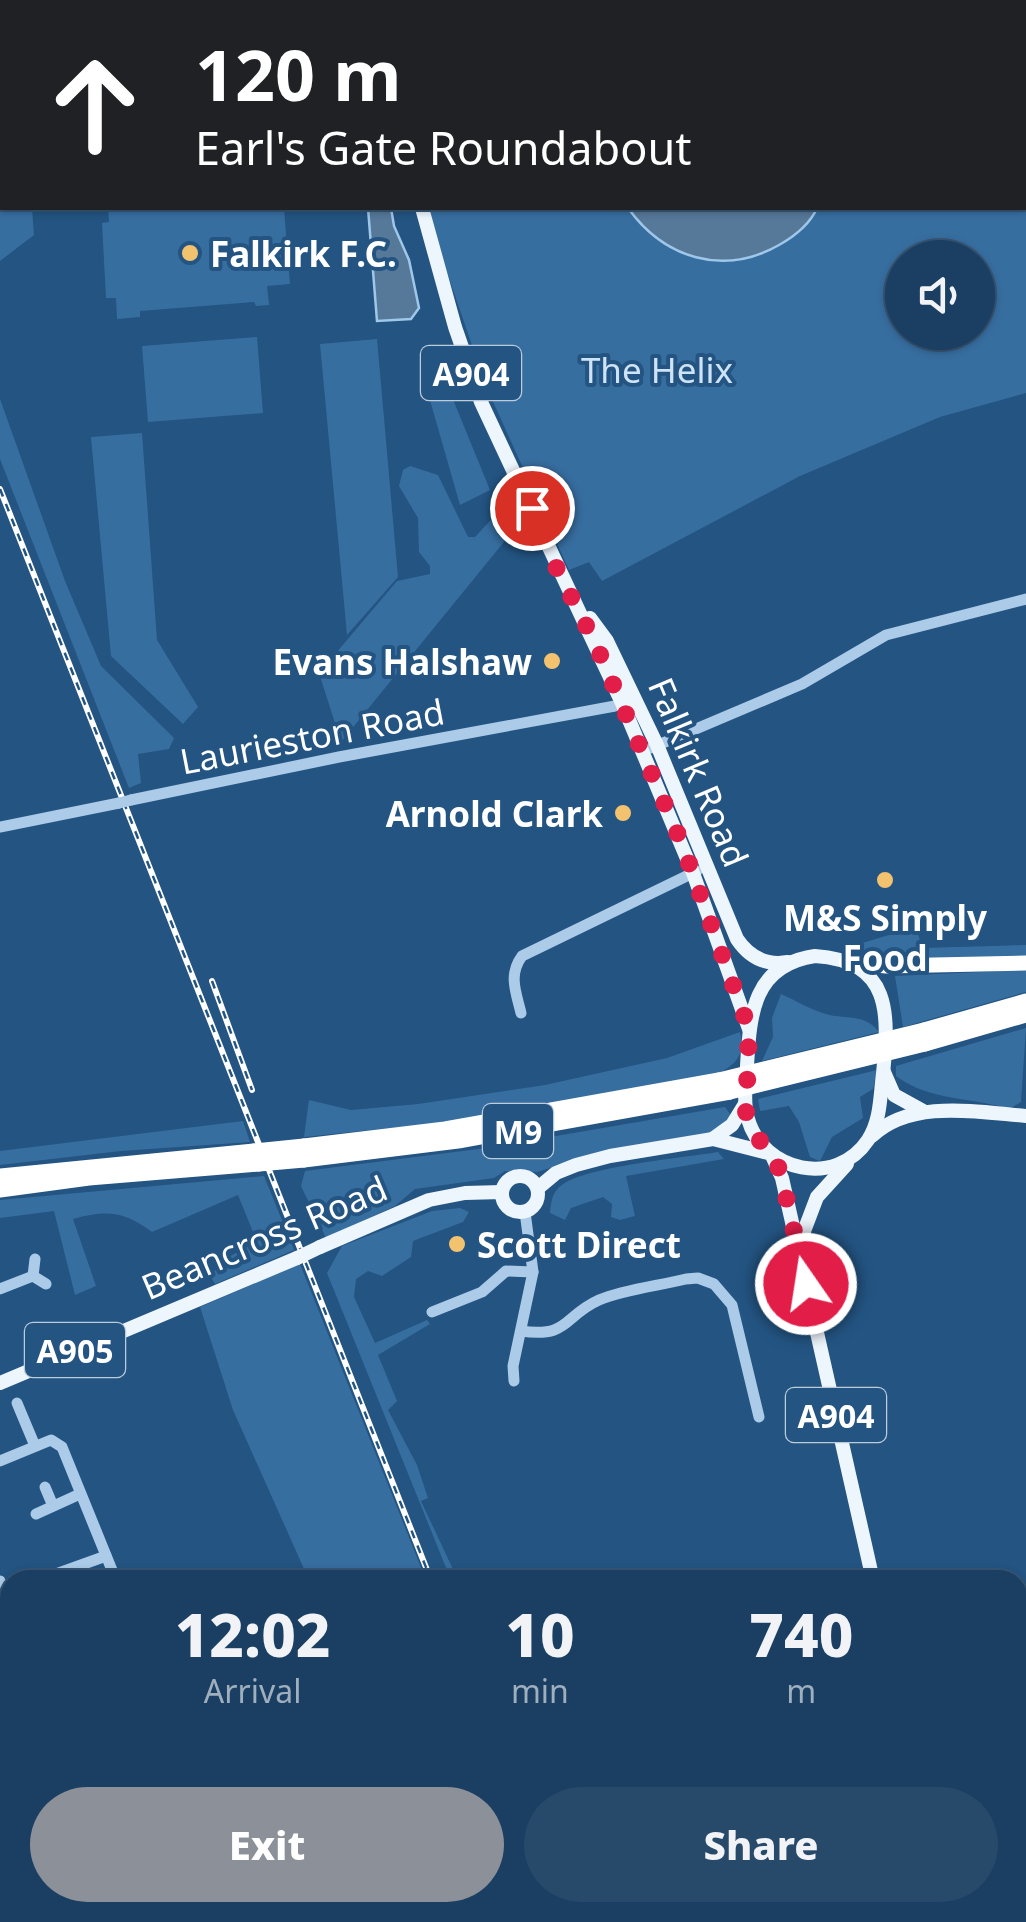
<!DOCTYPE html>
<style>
:root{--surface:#1a3f62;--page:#274a6b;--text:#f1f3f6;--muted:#9fafbe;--line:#385877;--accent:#8c9099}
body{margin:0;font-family:"Noto Sans",sans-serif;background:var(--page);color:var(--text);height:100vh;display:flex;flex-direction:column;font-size:38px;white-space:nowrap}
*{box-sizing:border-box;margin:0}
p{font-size:32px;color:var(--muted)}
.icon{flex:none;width:55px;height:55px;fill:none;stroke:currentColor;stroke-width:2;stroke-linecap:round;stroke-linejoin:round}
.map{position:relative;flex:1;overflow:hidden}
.details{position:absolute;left:0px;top:1570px;width:1028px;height:352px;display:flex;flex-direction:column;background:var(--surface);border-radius:30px 30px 0 0;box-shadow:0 2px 8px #0004,0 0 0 2px var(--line)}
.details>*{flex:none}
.top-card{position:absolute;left:0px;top:0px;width:1028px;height:210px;box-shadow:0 2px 8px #0004,0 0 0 2px var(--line);background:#202124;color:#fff;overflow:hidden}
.tools{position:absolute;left:885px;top:240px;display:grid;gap:20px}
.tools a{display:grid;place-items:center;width:110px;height:110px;border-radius:50%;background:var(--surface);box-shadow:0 2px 8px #0004,0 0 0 2px var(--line);font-size:50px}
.pin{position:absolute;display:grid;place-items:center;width:85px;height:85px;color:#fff;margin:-42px;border:5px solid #fff;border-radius:50%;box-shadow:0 2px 10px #0007}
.me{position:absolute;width:110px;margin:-55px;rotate:347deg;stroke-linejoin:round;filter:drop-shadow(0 0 8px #0008)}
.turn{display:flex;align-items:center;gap:35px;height:210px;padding:0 30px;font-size:45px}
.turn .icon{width:130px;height:130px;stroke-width:2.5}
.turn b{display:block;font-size:70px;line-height:85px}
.eta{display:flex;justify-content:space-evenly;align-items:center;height:170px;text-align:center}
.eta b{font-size:60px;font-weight:800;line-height:70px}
.cta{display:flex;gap:20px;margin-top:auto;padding:20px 30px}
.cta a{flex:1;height:115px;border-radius:60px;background:var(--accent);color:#fff;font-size:40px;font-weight:800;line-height:115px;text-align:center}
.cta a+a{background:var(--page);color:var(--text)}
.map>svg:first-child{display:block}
.green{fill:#376ea0;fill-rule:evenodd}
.water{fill:#567899;stroke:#9fc7e9;stroke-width:2.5}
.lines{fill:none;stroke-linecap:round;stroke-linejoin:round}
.minor{stroke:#abcbe8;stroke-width:11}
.major{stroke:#edf5fd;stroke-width:14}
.highway{stroke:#fff;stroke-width:15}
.rail-casing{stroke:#fff;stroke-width:6}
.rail{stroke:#235482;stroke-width:2.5;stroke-dasharray:8;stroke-linecap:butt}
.minor-bridge{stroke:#abcbe8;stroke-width:11}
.major-bridge{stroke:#edf5fd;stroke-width:14}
.highway-bridge{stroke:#fff;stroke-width:15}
.route{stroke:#e11d48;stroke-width:18;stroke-dasharray:0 32.4}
.poi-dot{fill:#f3c26e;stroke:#235482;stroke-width:4}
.labels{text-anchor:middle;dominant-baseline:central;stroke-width:8;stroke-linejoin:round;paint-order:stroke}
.shield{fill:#235482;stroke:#bdccda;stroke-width:2.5}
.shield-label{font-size:32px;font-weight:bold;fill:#fff}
.poi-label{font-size:35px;font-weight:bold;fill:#fff;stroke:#235482;text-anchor:start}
.park-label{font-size:35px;fill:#cee3f6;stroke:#235482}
.street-label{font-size:35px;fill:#fff;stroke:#235482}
</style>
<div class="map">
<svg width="1026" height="1922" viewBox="0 0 1026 1922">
<rect width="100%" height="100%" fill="#235482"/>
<g class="green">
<path d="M407 0H1026V393L940 417 800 476 602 581 589 562 569 570 486 386 425 208H1025V2H406ZM902 258H978V332H902Z"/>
<path d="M0 178 2 208H32L34 235 0 261Z"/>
<path d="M108 208 284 209 290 284 267 286 269 305 256 306 254 302 140 311V317L117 319 116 298H106L102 223 109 222Z"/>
<path d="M257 337 263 413 148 422 142 346Z"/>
<path d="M377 339 398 577 347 635 320 344Z"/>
<path d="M441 370 490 490 460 505 423 376Z"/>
<path d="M0 399 65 581 101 666 174 738 169 749 138 754 141 783 129 788 0 459Z"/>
<path d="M142 433 157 640 198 707 183 724 111 656 91 437Z"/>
<path d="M410 466 438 475 468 537H475L502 508 512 532 341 742 319 673 397 581 430 574V566L419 552 418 518 399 486 403 470Z"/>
<path d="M916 927 922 948 1026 945V959L921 961 842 949Z"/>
<path d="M1026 970V992L903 1027 895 976Z"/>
<path d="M781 994C795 1000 811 1010 826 1014 845 1020 865 1013 879 1032L762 1061 773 1037 772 1018Z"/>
<path d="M1026 1028 1021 1102 1009 1109C973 1097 928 1101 896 1076V1066Z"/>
<path d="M740 1032C746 1057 734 1066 713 1076L477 1119 304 1137 309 1100 351 1110 418 1104 545 1085 667 1058Z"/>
<path d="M877 1070 873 1089 860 1097 863 1118 832 1137 820 1161 810 1157 799 1122 789 1106 760 1111 758 1099Z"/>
<path d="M725 1107 730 1114 727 1126 714 1134 604 1152 537 1172 505 1171 494 1178 415 1189 395 1206 326 1238 301 1186 305 1171 486 1148Z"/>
<path d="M243 1121 250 1142 121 1151 0 1165V1151Z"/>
<path d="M718 1152 724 1159 626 1176 635 1216 620 1220 611 1217 612 1204 603 1197 571 1208 565 1220 550 1213C551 1202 552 1192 562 1185 587 1166 683 1158 718 1152Z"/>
<path d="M264 1176 294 1250 215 1284 211 1277 221 1261 257 1242 238 1195 152 1232C123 1211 107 1210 73 1219L96 1286 75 1295 54 1211 0 1218V1200Z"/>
<path d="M460 1208 469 1212 463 1222 413 1241 411 1257 382 1276 368 1271 356 1279 354 1297 375 1343 427 1320 430 1324 378 1355 397 1401 388 1410 417 1465 428 1498 421 1501 458 1580H451L327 1273 342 1246 432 1211Z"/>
<path d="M300 1264 426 1580H309L233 1410 200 1307Z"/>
</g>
<g class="water">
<path d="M368 208H391L394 226 409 260 419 308 411 319 377 321Z"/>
<path d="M628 208H817C810 224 795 236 779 245 723 277 664 258 628 208Z"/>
</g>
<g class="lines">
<g class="minor">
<path d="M651 748 802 684 886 635 1026 599"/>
<path d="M131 800 339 757 615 706 626 700"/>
<path d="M0 827 119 803"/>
<path d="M521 1013C516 992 508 975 522 956L697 871"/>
<path d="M35 1259 33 1276 46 1284"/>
<path d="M0 1289 33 1276"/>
<path d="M432 1312 482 1292 506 1271 533 1272"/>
<path d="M521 1331C570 1338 563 1316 599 1300 625 1289 658 1286 686 1279L698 1278 714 1284 732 1305 759 1417"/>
<path d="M514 1381 513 1366 533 1272 525 1212"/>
<path d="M17 1403 35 1446"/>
<path d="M0 1461 51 1440 62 1447 116 1580"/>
<path d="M45 1487 53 1506"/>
<path d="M36 1514 80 1494"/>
<path d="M56 1574 106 1556"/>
<path d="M0 1581 10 1611"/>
<path d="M0 1689 10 1686"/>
<path d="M0 1761 10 1759"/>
<path d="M0 1849 10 1846"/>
<path d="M131 1912 137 1922"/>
<path d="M269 1912 273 1922"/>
<path d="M76 1922 113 1912"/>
</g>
<g class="major">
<path d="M59 0 62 1"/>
<path d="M372 0 374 2"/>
<path d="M98 2 99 0"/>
<path d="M390 2 391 0"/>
<path d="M422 208 455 327 481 402 622 703 693 873 749 1029"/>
<path d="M590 618 607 641 657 745 737 939C749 957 765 966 788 962"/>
<path d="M815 956C892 961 889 1014 883 1074 880 1096 881 1120 868 1140 836 1188 763 1172 748 1119 743 1103 746 1083 747 1066 750 1014 753 965 815 956Z"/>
<path d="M884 1072 894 1095 923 1111"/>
<path d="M872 1136C911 1099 977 1112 1026 1116"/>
<path d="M714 1138 732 1125 745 1104"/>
<path d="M773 1158 782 1178 873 1580"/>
<circle cx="520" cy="1194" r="18"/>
<path d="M538 1188 556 1173 576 1165 610 1156 713 1139 768 1153"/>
<path d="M320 1247 429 1200 465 1193 502 1192"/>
<path d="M798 1247 817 1197 847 1164"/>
<path d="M0 1383 297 1258"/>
<path d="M974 1912 978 1922"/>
</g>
<g class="highway">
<path d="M846 962 886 966 1026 963"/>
<path d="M924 1030 1026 1001"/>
<path d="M925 1044 1026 1015"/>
<path d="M304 1146 445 1129 719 1080"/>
<path d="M304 1160 458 1141 730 1092"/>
<path d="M0 1176 254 1151"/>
<path d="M0 1190 89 1178 259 1164"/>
</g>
<g class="rail-casing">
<g id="rail">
<path d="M0 489 431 1580"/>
<path d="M212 981 252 1090"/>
<path d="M564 1912 568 1922"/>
</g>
</g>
<use href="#rail" class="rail"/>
<path class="minor-bridge" d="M119 803 131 800"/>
<path class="major-bridge" d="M297 1258 320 1247"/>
<g class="highway-bridge">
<path d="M719 1080 924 1030"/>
<path d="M730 1092 925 1044"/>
<path d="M254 1151 304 1146"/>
<path d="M259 1164 304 1160"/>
</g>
</g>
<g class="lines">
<path class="route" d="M532 508 552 559 596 645 682 844 749 1029 746 1114 750 1126 780 1170 806 1284"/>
</g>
<g class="poi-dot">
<circle cx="190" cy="253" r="10"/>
<circle cx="552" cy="661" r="10"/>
<circle cx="623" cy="813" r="10"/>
<circle cx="885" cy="880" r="10"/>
<circle cx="457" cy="1244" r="10"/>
</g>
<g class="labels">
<g class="shield">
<rect x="421" y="346" width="100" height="54" rx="8"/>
<rect x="483" y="1104" width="70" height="54" rx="8"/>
<rect x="25" y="1323" width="100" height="54" rx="8"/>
<rect x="786" y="1388" width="100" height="54" rx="8"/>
</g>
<g class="shield-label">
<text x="471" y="373">A904</text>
<text x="518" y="1131">M9</text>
<text x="75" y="1350">A905</text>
<text x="836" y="1415">A904</text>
</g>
<g class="poi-label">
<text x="210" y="253">Falkirk F.C.</text>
<text x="532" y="661" text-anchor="end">Evans Halshaw</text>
<text x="603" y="813" text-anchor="end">Arnold Clark</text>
<text x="885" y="917" text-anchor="middle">M&amp;S Simply<tspan x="885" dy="40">Food</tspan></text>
<text x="477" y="1244">Scott Direct</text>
</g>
<g class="park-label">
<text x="657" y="369">The Helix</text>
</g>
<g class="street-label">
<text transform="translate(312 736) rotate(-11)">Laurieston Road</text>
<text transform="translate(699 772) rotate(67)">Falkirk Road</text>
<text transform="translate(264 1237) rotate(-23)">Beancross Road</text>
</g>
</g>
</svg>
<div class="tools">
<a><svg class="icon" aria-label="sound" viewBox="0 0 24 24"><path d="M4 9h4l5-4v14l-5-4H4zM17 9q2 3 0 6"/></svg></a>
</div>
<div class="pin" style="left:532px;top:508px;background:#d93025"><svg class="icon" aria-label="arrive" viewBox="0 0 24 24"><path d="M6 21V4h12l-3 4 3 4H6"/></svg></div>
<svg class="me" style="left:806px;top:1284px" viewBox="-20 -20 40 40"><circle r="17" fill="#e11d48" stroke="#fff" stroke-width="3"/><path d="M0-11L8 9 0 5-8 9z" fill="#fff"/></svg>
<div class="top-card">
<div class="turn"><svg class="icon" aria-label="ahead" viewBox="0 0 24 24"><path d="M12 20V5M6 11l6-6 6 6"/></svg><div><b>120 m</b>Earl's Gate Roundabout</div></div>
</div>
<section class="details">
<div class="eta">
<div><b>12:02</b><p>Arrival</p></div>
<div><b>10</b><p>min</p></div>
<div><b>740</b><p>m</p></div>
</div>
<div class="cta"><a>Exit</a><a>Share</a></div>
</section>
</div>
